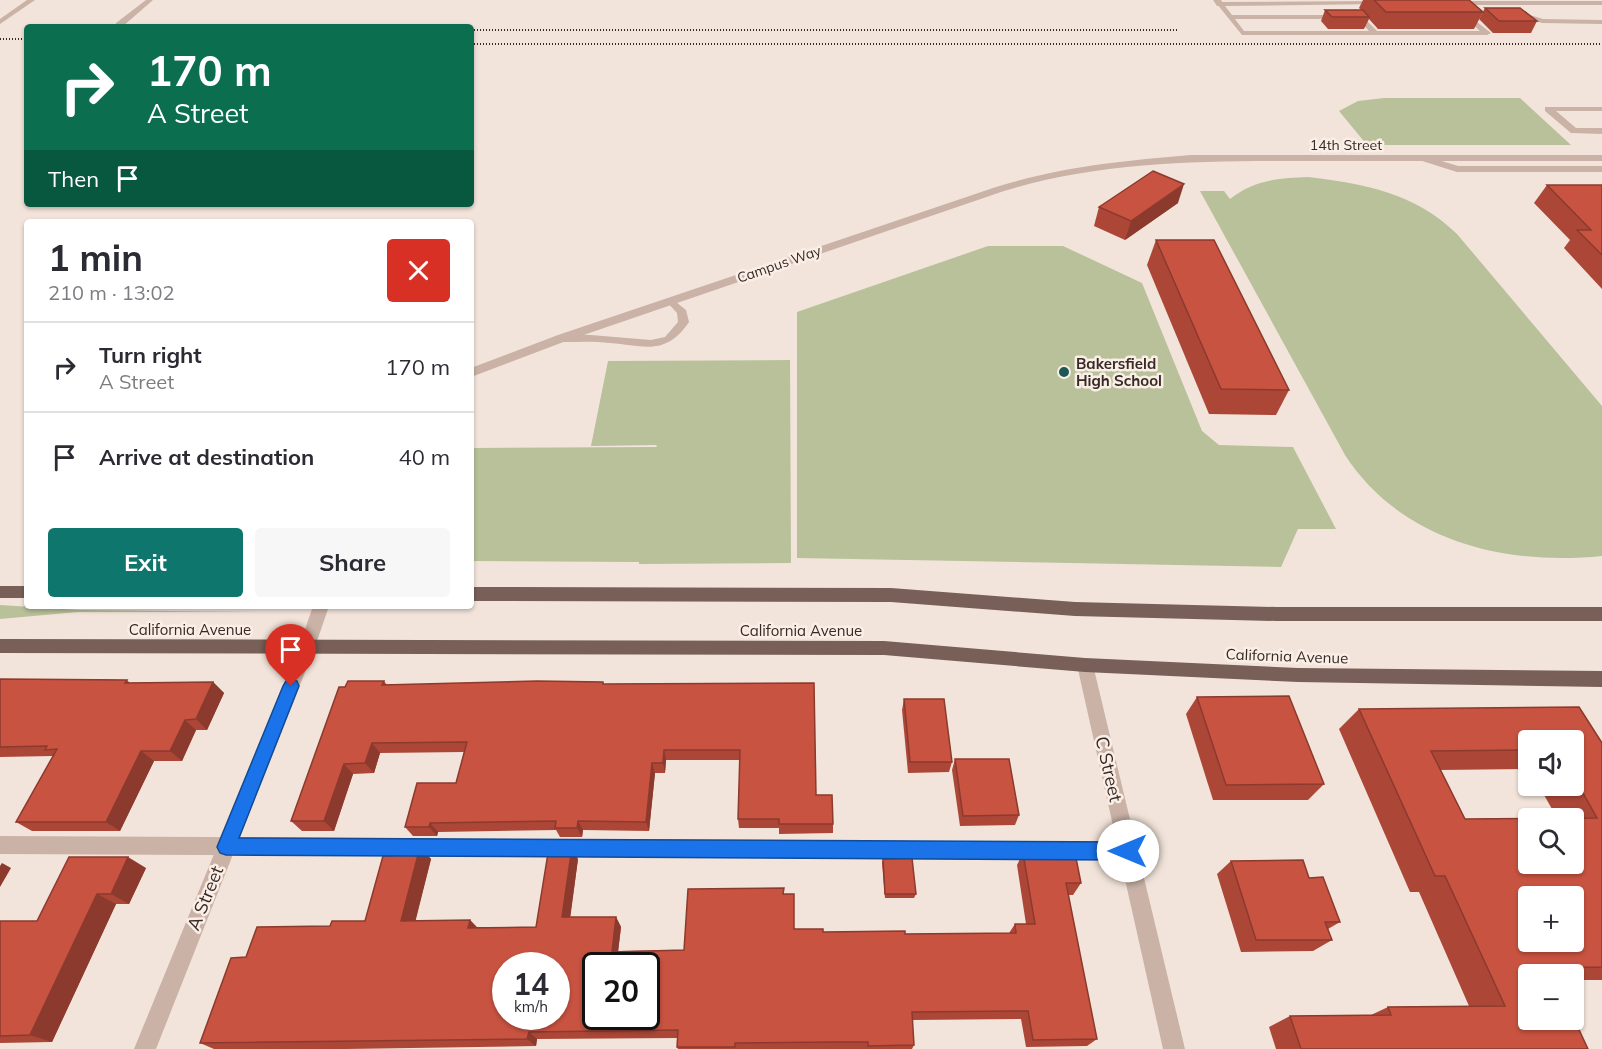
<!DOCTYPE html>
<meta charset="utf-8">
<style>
:root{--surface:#fff;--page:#f7f7f7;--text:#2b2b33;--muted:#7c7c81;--line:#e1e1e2;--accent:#0f766e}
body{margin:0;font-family:Mulish,sans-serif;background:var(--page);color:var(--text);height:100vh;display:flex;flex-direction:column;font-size:22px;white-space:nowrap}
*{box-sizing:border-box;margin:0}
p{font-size:20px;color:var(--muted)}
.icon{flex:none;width:33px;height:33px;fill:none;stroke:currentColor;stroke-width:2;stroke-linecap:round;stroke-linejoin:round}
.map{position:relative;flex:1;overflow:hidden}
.panel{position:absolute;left:24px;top:219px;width:450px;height:390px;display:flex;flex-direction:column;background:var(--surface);border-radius:6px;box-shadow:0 2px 4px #0004}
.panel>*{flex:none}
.hud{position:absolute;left:24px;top:24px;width:450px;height:183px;border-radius:6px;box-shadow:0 2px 4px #0004;background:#0b6e4f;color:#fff;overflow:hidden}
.tools{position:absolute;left:1518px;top:730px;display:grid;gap:12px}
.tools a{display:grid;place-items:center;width:66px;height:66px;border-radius:6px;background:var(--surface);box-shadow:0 2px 4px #0004;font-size:30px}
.speed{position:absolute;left:492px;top:952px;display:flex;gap:12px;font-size:30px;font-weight:700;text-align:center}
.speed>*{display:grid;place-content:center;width:78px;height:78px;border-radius:50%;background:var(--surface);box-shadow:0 2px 4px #0004;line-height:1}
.speed small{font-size:15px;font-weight:400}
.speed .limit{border:3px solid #111;border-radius:9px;background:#fff;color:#111}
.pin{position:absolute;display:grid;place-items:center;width:51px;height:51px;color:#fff;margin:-62px -26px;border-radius:50% 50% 50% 0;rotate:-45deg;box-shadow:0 0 6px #0007}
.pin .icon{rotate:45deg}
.me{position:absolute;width:66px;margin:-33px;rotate:270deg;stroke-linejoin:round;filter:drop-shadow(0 0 4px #0008)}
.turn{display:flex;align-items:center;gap:21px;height:126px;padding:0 24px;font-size:27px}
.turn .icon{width:78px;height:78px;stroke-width:2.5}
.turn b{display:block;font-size:42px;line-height:51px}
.then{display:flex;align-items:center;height:57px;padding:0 24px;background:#0003;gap:12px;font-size:22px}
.round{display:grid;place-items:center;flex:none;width:63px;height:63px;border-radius:6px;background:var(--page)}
.head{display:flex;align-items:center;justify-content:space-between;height:102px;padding:0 24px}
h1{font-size:36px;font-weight:700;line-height:45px}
.cta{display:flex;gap:12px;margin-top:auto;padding:12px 24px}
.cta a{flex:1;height:69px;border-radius:6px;background:var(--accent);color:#fff;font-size:24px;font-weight:700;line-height:69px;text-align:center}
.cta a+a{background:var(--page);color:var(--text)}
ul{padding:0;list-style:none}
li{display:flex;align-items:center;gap:18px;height:90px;padding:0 24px;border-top:2px solid var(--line)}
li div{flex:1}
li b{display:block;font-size:22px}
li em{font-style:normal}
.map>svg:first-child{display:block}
.green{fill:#b8c19a}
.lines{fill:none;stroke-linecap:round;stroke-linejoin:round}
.service{fill:#cab2a6;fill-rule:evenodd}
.minor{fill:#cab2a6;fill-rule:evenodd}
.tertiary{fill:#cab2a6;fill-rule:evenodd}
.primary{fill:#785f57;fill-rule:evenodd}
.rail{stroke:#362a27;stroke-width:2;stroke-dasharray:1 2;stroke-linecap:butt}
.wall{fill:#ac4738;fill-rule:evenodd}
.shaded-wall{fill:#8c3a2e}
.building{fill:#c85341;stroke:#8c3a2e;stroke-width:1.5;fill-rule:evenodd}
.route{fill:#1a73e8;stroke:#114b97;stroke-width:1.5}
.poi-dot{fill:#1c5855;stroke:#faeee6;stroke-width:2}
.labels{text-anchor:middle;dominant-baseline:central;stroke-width:5;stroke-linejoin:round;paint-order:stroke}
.far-street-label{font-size:14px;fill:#362a27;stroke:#faeee6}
.poi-label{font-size:15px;font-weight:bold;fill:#362a27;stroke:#faeee6;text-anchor:start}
.street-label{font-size:15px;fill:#362a27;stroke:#faeee6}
.near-street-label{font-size:18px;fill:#362a27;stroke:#faeee6}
</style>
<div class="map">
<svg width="1602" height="1049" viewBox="0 0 1602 1049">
<rect width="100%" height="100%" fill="#f2e4da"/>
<g class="green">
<path d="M1384 98H1520L1571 145H1367L1339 111 1358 101Z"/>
<path d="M1308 177C1365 184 1415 193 1457 234L1602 406V556C1504 566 1401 541 1345 455L1200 191H1224L1230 199C1254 180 1279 178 1308 177Z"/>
<path d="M988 246H1063L1142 283 1202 431 1219 445 1293 447 1336 529H1298L1281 567 797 558V312Z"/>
<path d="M790 360 791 563 639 564V562L471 561V448L657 447 656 445 591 446 608 361Z"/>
<path d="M0 605 80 610 264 612H78L0 619Z"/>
</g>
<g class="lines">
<g class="service">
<path d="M27 0H35L0 24V19Z"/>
<path d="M146 0H153L122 27H116V23Z"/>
<path d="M1378 1 1380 4 1225 6 1232 15H1339L1343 17 1339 19H1235L1244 31H1369L1351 11 1355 9 1377 31H1480L1460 13V11L1462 10 1491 33 1487 35H1242L1217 4 1220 2Z"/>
<path d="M1602 1V5H1454L1451 3 1454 1Z"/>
<path d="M1523 13 1543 19 1602 20V24L1542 23 1521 16 1519 15Z"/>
<path d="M1545 107H1602V111H1556L1576 128H1602V134L1571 133 1545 111Z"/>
<path d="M1422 155 1458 166H1602V172H1457L1419 160 1418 158Z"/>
<path d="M671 298 686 310 689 322C666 356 645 346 610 343 594 341 578 342 562 342L556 338 562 334 591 335 651 340 665 337 678 322 677 313 666 301Z"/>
<path d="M0 836 1128 842 1134 845 1137 851 1134 857 1128 860 0 854Z"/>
</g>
<g class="minor">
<path d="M1213 0H1221L1224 4 1217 6Z"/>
<path d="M1191 155H1602V161C1509 161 1417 161 1324 161 1216 161 1108 159 1004 191L566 341 471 377V368L558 335 996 187C1064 166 1122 161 1191 155Z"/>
<path d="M313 606H329L315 647 313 652 307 654 301 652 299 647Z"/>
<path d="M1085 658 1091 660 1093 665 1185 1049H1163L1077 665 1079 660Z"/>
</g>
<path class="tertiary" d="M307 640 313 642 315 647 156 1049H134L299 647 301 642Z"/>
<g class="primary">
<rect x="0" y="586" width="27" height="12"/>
<path d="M471 587 891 588 1075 602 1277 607H1602V621H1277L1075 616 891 602 471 601Z"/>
<path d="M0 639 884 641 1085 658 1298 668 1602 671V687L1298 682 1085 672 884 655 0 653Z"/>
</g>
<g class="rail">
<path d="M471 30H1179"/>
<path d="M0 39H27"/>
<path d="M471 44H1602"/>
</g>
</g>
<g class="wall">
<path d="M1363 0H1469L1483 12 1474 29H1378L1369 19 1364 29H1328L1321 21 1325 10H1361L1359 8Z"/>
<path d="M1485 8 1537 21 1531 33H1493L1479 19Z"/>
<path d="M1547 185H1602V289L1564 248 1570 240 1534 203Z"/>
<path d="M1178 203 1125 240 1094 226 1099 207Z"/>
<path d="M1156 240 1289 390 1276 415 1209 414 1147 265Z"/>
<path d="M0 679 127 680 130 683 213 682 224 693 207 730H196L182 761H154L120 831H32L16 822 53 756 0 757Z"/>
<path d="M384 681 387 685 814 683 816 795 833 824V833L779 834V828H739L738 819 740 760H666L665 773H655L649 831 583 830 582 837H560L556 830 438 832 437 836H413L405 827 456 783 464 752 380 753 374 773 353 774 334 831H302L291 821 345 687Z"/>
<path d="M1197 697 1324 784 1308 800H1213L1186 714Z"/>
<path d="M904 699 952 762 949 772 908 773 902 710Z"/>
<path d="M1359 709 1602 743V980H1574V975H1528L1588 1049H1276L1269 1027 1290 1016 1371 1015 1388 1007 1469 1006 1419 892H1410L1339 729ZM1528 741H1574V786H1539L1557 818 1465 819 1440 770 1528 769Z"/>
<path d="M955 759 1019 815 1015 825 960 826 952 770Z"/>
<path d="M420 847 431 859 415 921 470 920 477 927H536L578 859 570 917H616L621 927 618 951 684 950 784 894 794 929 823 932 905 934 1009 933 1015 924H1026L1017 865 1023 853 1081 883 1073 895H1068L1097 1039 1087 1046 1026 1047 1021 1019 912 1020 914 1045 912 1049H678L677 1047 678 1038 537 1039 536 1046 346 1049H214L200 1043 246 957 330 926 365 921 393 856Z"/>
<path d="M883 859 916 894 914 898H885L882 863Z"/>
<path d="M1231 861 1309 878 1340 922 1328 929 1332 940 1313 951 1241 952 1217 874Z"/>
<path d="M146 868 129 904H116L52 1042 0 1043V921H37Z"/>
</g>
<g class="shaded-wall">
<path d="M1184 184 1178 203 1125 240 1131 221Z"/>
<path d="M213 682 224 693 207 730 196 719Z"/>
<path d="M185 720 196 730 182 761 170 751Z"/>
<path d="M372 743 380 753 374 773 365 763Z"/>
<path d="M664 750 666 760 665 773 663 763Z"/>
<path d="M141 751 154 761 120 831 106 822Z"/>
<path d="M652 763 655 773 649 831 646 822Z"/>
<path d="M344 764 353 774 334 831 324 821Z"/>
<path d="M578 821 583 830 582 837 577 828Z"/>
<path d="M430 823 438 832 437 836 429 827Z"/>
<path d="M420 847 431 859 413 931 401 921Z"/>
<path d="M572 847 578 859 569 927 562 917Z"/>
<path d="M128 857 146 868 129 904 111 894Z"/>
<path d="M2 863 11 868 0 887V866Z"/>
<path d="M97 894 116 904 52 1042 30 1035Z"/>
<path d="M616 917 621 927 617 961 612 952Z"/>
<path d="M470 920 479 930 468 928Z"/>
<path d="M529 1032 537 1039 536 1046 527 1039Z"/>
</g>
<g class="building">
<path d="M1374 0H1469L1483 12H1386Z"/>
<path d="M1485 8H1520L1537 21H1499Z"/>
<path d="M1325 10H1363L1369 17H1332Z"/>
<path d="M1153 171 1184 184 1131 221 1099 207Z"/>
<path d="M1547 185H1602V255L1577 230H1591Z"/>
<path d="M1156 240H1214L1289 390 1221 389Z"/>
<path d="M0 679 127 680 125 683 213 682 196 719 185 720 170 751H141L106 822H16L57 749 45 750 47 746 0 747Z"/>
<path d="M348 681H384L382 685 537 681 603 682V684L814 683 816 795H832L833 824H779V819H738L740 750H664L663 763H652L646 822 578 821 577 828H555L556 821 430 823 429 827H405L417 783H456L467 742 372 743 365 763 344 764 324 821H291L339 687H345Z"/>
<path d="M1289 696 1324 784 1226 785 1197 697Z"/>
<path d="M904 699H944L952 762H910Z"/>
<path d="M1579 707 1602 743V967L1548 968 1551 975H1528V1020L1574 1019 1588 1049H1301L1290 1016 1391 1015 1388 1007 1505 1006 1445 876H1435L1359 709ZM1528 741H1574V777L1597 818 1465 819 1431 751 1528 750ZM1528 819H1574V864H1528ZM1528 897H1574V942H1528Z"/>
<path d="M955 759H1009L1019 815 963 816Z"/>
<path d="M396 846 420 847 401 921 470 920 468 928 536 927 549 847H572L562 917H616L612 952 684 950 688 889 784 888 783 894H794V929H823V932L905 931V934L1016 933 1015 924H1035L1023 853H1075L1081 883H1066L1097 1039 1033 1040 1028 1011 912 1012 914 1045 868 1046V1042H831L735 1043V1047H677L678 1030 529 1032 527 1039 200 1043 231 958 246 957 257 927 330 926 332 921H365L383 856H393ZM506 966H556V1017H506ZM596 966H646V1017H596Z"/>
<path d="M69 857H128L111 894H97L30 1035 0 1036V921H37Z"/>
<path d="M912 858 916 894H885L883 859Z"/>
<path d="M1303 860 1309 878 1323 877 1340 922H1325L1332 940H1256L1231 861Z"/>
</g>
<path class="route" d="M291 679 297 681 299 686 239 838 1128 842 1134 844 1137 851 1134 857 1128 860 226 855 220 853 217 847 283 686 286 681Z"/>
<circle class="poi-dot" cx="1064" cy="372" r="6"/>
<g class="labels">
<g class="far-street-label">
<text x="1346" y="145">14th Street</text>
<text transform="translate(779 264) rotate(-19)">Campus Way</text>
</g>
<g class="poi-label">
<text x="1076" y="363">Bakersfield<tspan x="1076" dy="17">High School</tspan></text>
</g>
<g class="street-label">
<text x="190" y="629">California Avenue</text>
<text x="801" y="630">California Avenue</text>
<text transform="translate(1287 656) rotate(2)">California Avenue</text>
</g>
<g class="near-street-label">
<text transform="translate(1109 769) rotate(77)">C Street</text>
<text transform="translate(205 898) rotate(-68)">A Street</text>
</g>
</g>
</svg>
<div class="tools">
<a><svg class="icon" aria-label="sound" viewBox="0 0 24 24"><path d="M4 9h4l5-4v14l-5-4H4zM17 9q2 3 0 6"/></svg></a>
<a><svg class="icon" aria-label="search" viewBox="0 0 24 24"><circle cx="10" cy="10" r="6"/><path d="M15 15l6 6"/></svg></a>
<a>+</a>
<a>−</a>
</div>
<div class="speed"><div>14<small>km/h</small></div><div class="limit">20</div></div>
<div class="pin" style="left:291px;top:686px;background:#d93025"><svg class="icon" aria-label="arrive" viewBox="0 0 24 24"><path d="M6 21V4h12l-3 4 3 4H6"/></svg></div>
<svg class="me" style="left:1128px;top:851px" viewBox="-20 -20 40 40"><circle r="19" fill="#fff"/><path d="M0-13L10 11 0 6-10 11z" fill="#1a73e8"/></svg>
<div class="hud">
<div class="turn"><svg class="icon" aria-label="right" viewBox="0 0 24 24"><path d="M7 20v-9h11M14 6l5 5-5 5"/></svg><div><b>170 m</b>A Street</div></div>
<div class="then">Then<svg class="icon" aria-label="arrive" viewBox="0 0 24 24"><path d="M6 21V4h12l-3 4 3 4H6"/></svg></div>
</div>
<section class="panel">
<div class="head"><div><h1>1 min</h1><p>210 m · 13:02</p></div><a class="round" style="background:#d93025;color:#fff"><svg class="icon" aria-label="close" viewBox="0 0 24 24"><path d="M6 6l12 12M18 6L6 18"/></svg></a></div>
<ul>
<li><svg class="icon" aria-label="right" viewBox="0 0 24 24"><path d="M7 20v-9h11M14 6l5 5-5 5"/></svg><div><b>Turn right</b><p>A Street</p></div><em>170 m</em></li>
<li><svg class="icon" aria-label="arrive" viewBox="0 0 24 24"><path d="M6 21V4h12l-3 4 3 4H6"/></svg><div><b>Arrive at destination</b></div><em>40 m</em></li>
</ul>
<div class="cta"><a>Exit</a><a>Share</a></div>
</section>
</div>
